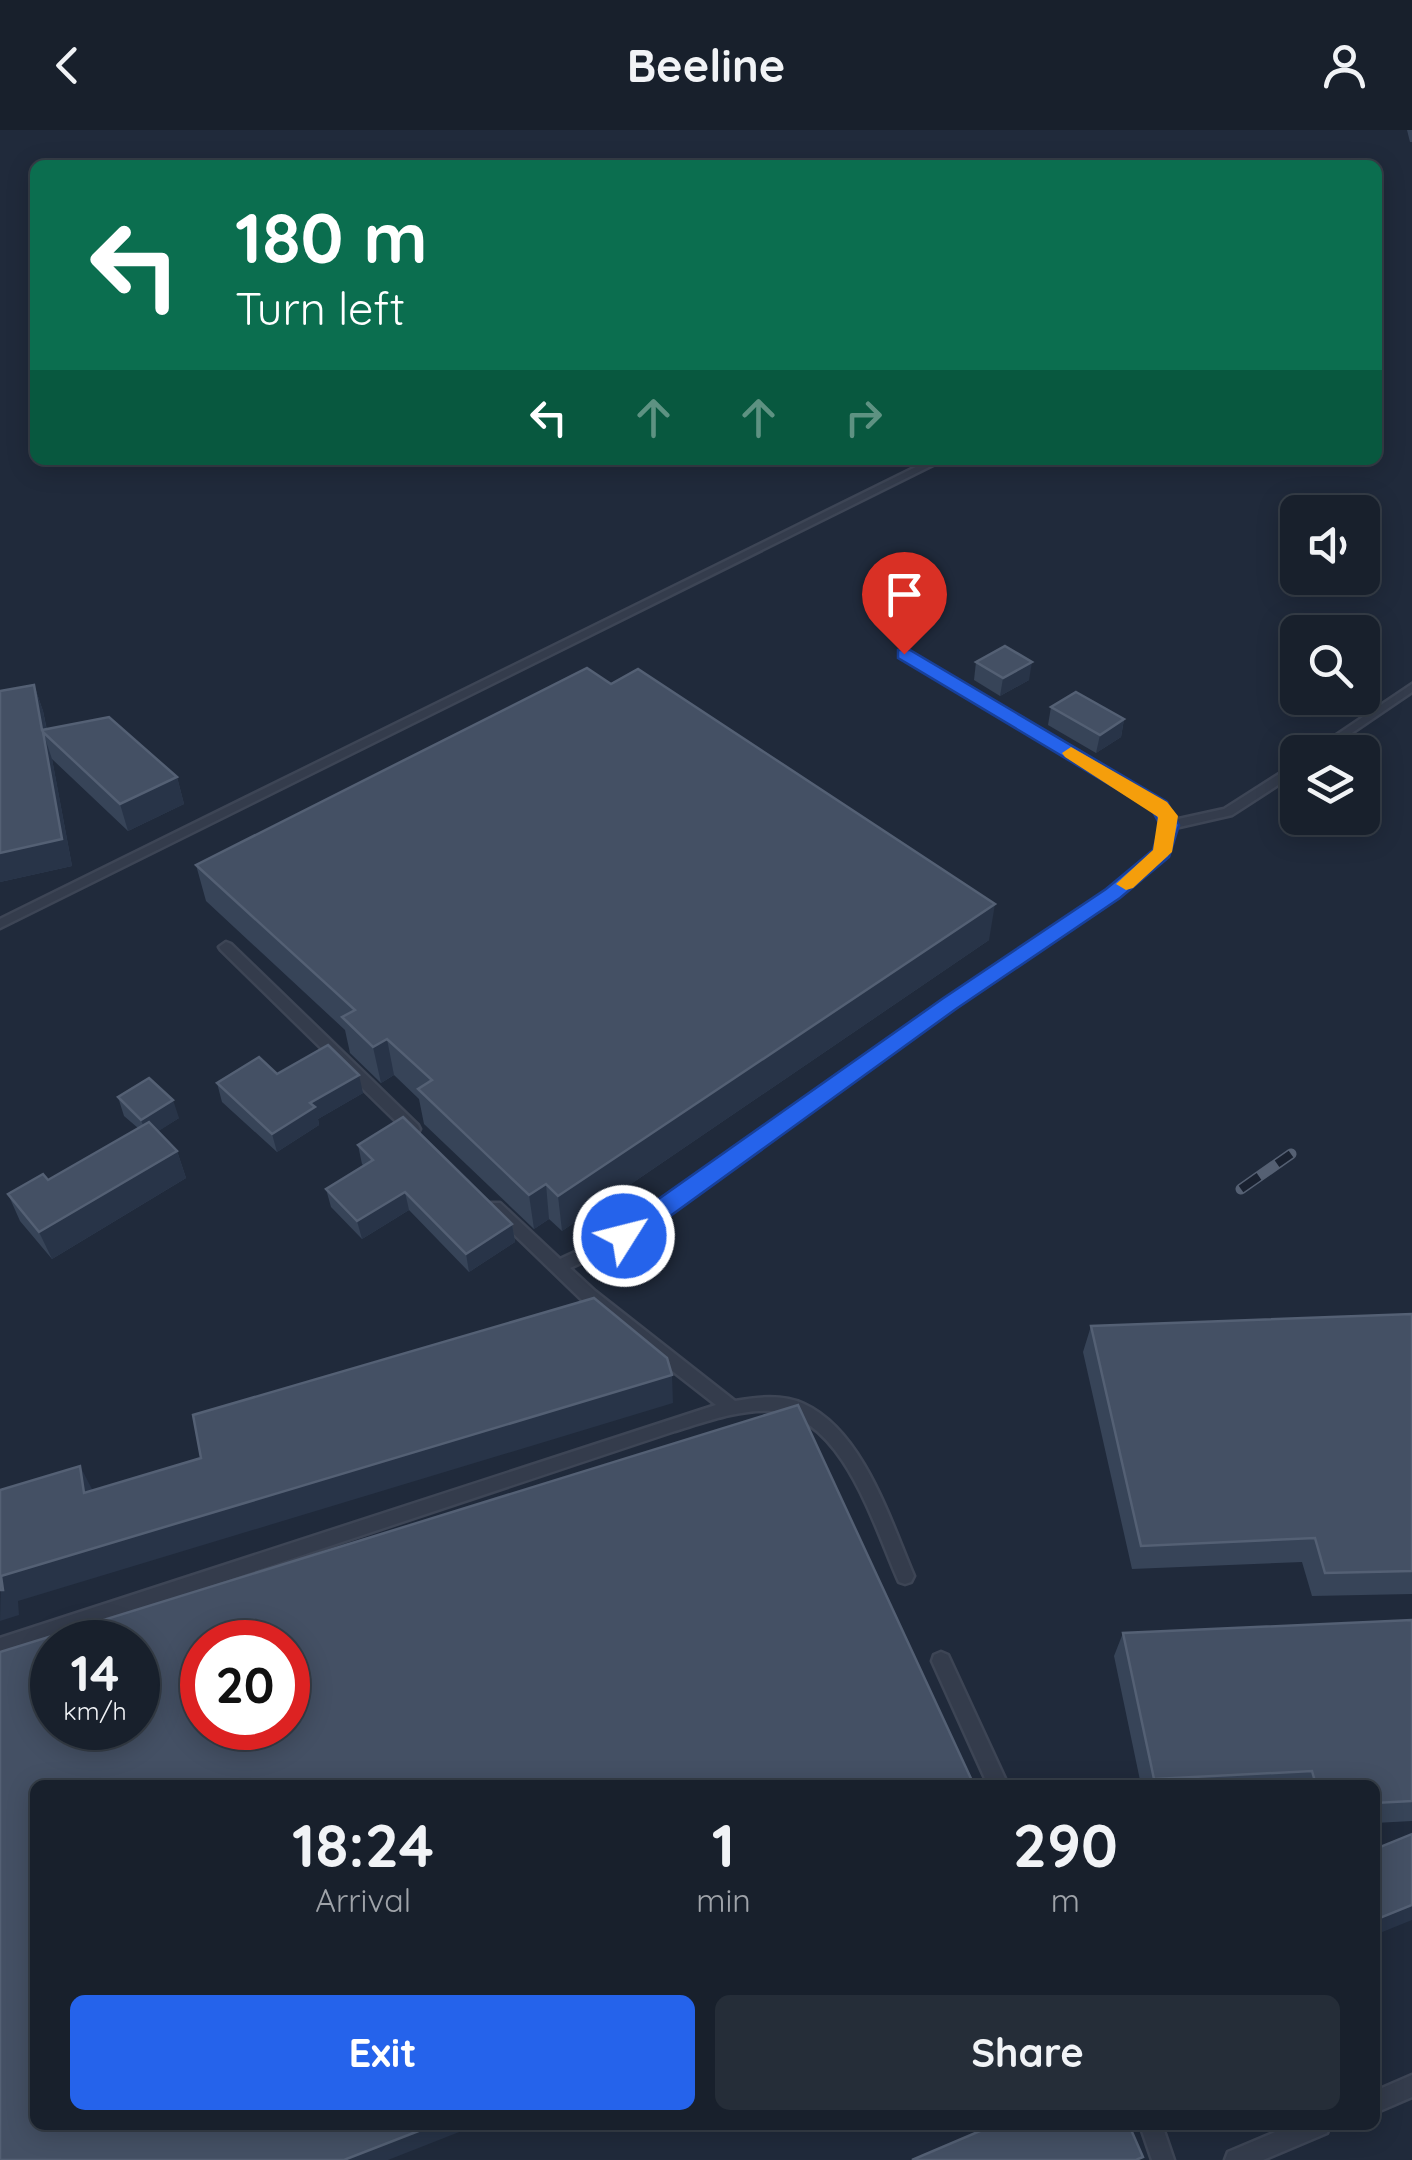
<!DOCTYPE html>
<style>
:root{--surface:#18202c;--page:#252d38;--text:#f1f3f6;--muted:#9fa3a9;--line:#363e48;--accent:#2563eb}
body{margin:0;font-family:Quicksand,sans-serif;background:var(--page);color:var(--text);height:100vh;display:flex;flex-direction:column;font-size:38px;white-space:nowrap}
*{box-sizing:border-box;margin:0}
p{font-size:32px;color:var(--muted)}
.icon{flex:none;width:55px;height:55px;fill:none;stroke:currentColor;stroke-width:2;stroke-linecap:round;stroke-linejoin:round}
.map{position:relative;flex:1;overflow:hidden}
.drawer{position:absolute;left:30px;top:1650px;width:1350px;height:350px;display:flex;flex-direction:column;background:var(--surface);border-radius:15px;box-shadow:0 5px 25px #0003,0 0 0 2px var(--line)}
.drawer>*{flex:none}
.banner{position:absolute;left:30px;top:30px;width:1352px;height:305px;border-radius:15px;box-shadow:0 5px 25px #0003,0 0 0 2px var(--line);background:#0b6e4f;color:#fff;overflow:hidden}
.fabs{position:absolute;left:1280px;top:365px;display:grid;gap:20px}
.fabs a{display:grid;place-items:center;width:100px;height:100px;border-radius:15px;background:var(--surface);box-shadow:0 5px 25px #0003,0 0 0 2px var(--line);font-size:50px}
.speed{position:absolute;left:30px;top:1490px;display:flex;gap:20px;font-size:50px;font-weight:700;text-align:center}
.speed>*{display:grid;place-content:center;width:130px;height:130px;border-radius:50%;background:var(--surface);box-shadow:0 5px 25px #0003,0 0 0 2px var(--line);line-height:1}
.speed small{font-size:25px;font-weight:400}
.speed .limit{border:15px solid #d22;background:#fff;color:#111}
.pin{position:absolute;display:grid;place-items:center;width:85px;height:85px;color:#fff;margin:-102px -42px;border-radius:50% 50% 50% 0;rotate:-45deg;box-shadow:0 0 10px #0007}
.pin .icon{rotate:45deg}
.me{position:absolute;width:110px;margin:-55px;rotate:54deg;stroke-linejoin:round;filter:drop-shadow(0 0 8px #0008)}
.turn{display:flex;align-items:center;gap:35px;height:210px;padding:0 40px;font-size:45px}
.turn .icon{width:130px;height:130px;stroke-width:2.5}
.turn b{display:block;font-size:70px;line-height:85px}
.lanes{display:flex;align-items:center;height:95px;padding:0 40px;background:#0003;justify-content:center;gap:50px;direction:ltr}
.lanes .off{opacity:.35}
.eta{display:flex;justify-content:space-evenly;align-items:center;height:170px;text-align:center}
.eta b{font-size:60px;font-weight:800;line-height:70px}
.action{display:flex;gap:20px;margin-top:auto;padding:20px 40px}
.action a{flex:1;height:115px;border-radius:15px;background:var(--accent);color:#fff;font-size:40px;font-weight:800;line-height:115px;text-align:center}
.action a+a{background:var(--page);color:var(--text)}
header{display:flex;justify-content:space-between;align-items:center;height:130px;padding:0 40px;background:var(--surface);font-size:45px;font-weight:800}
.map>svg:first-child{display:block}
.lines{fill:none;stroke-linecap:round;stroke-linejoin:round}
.service-casing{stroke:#3d4555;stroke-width:5}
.service{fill:#343c4c;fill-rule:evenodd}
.rail-casing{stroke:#556073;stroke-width:11}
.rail{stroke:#192130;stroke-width:8;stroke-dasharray:22;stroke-linecap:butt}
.wall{fill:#374458}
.shaded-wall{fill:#283448}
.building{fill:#445064;stroke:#546074;stroke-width:2.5;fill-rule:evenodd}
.route{fill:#2563eb;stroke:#184099;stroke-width:2.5}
.slow{fill:#f59e0b}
</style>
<header><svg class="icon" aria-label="back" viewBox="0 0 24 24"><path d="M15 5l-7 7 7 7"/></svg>Beeline<svg class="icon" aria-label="person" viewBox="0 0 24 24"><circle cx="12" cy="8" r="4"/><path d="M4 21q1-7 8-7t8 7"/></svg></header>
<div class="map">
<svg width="1412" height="2030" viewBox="0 0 1412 2030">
<rect width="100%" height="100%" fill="#202a3b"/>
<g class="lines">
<g class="service-casing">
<g id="service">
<path d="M930 330H943L0 798V789Z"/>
<path d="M904 521 1164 673 1174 690 1224 679 1298 632V642L1232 685 1175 698 1167 725 1118 766 954 877 630 1110 570 1138 595 1161 735 1271C757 1267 783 1264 804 1274 863 1301 890 1390 914 1446L911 1452 905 1454 899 1452C874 1397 844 1287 772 1281 740 1279 705 1292 675 1301L0 1526V1508L716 1275 583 1171 490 1081 487 1077 490 1073H500L560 1129 618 1102 944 871 1108 760 1156 720 1164 695 1155 678 900 526V522Z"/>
<path d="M1412 554V562L1324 622H1311Z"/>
<path d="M226 812 231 814 418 995 420 999 418 1003H408L221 820 219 817Z"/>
<path d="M941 1522 948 1525 1008 1655H988L932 1531 934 1525Z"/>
<path d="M1412 1945V1967L1375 1983V1961Z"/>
<path d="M1140 1995H1162L1174 2030H1152Z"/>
<path d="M1292 1995H1330L1327 2003 1263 2030H1225L1228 2022Z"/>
</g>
</g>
<use href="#service" class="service"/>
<g class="rail-casing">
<path id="rail" d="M1241 1059 1291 1024"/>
</g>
<use href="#rail" class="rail"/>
</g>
<g class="wall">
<path d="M1407 0H1412V12H1410Z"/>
<path d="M976 532 1029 550 1000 566 974 550Z"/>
<path d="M34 555 43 581 47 600 177 647 184 674 128 701 52 629 72 736 0 752Z"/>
<path d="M1051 577 1124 589 1121 607 1096 623 1048 595Z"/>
<path d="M196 735 989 810 562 1101 549 1089 534 1099 424 994 419 969 394 945 381 953 350 923 345 900 206 771Z"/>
<path d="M277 944 363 963 318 989 319 995 277 1022 222 972 217 953Z"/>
<path d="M118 967 179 988 158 1001 177 1021 186 1048 52 1129 20 1091 8 1064 48 1050 138 998 124 986Z"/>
<path d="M358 1015 512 1094 515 1112 469 1142 409 1080 362 1109 331 1077 326 1059 364 1036 362 1034Z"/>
<path d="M1412 1184V1464L1312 1466 1302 1432 1132 1439 1083 1222 1091 1196Z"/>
<path d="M1412 1490V1691L1375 1693V1655H1141L1114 1526 1123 1503Z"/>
</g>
<g class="shaded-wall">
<path d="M1032 532 1029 550 1000 566 1003 548Z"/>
<path d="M34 555 43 581 48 607 43 603Z"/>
<path d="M1124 589 1121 607 1096 623 1100 605Z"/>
<path d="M43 602 52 629 72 736 0 752V723Z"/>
<path d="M177 647 184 674 128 701 120 674Z"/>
<path d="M995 774 989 810 562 1101 558 1066Z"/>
<path d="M387 909 394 945 381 953 373 917Z"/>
<path d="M359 945 363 963 318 989 319 995 277 1022 272 1004 310 973Z"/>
<path d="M173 970 179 988 148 1008 141 990Z"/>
<path d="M177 1021 186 1048 52 1129 39 1102Z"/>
<path d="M546 1054 549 1089 534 1099 529 1065Z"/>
<path d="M405 1062 409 1080 362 1109 357 1091Z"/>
<path d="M512 1094 515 1112 469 1142 466 1124Z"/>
<path d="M672 1245 673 1273 18 1471 19 1485 0 1491 1 1446Z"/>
<path d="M80 1336 94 1363H84Z"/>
<path d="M1412 1775V1790L1375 1805V1790Z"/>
<path d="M434 1995H477L388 2030H344Z"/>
</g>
<g class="building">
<path d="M1005 516 1032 532 1003 548 976 532Z"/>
<path d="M587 538 611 554 638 539 995 774 558 1066 546 1054 529 1065 418 959 432 950 387 909 373 917 342 887 355 880 196 735Z"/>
<path d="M34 555 42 600 109 587 177 647 120 674 43 602 62 709 0 723V561Z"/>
<path d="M1076 562 1124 589 1100 605 1051 577Z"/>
<path d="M328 915 359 945 310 973 315 977 272 1004 217 953 259 927 277 944Z"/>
<path d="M149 948 173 970 141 990 118 967Z"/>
<path d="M403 987 512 1094 466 1124 405 1062 357 1091 326 1059 373 1030 358 1015Z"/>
<path d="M149 992 177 1021 39 1102 8 1064 43 1044 48 1050Z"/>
<path d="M594 1168 667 1228 672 1245 1 1446 3 1460H0V1360L80 1336 84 1363 201 1328 193 1285Z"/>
<path d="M1412 1184V1441L1325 1443 1315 1408 1141 1416 1091 1196Z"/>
<path d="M798 1275 974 1655H35V1995H434L344 2030H0V1522ZM52 1512H138V1598H52ZM202 1512H288V1598H202Z"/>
<path d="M1412 1490V1671L1375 1673V1655H1316L1312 1641 1154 1649 1123 1503Z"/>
<path d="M1412 1704V1775L1375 1790V1719Z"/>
<path d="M994 1995H1129L1143 2027 1136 2030H912Z"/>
</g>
<path class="route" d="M898 520H910L1167 672 1179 695 1169 727 1120 768 956 879 633 1113H616V1099L942 869 1106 759 1153 720 1160 695 1152 680 898 528Z"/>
<path class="slow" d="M1071 617 1167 672 1178 686 1172 722 1133 758 1126 760 1116 754 1153 720 1158 687 1065 627 1062 623Z"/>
</svg>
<div class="fabs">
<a><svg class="icon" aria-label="sound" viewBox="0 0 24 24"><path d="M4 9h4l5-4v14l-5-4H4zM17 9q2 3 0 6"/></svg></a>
<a><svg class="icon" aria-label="search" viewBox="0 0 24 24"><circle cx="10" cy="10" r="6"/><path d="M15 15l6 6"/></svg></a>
<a><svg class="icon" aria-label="layers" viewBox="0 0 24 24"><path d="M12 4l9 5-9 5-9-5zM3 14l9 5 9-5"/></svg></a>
</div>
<div class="speed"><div>14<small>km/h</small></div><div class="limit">20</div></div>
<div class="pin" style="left:904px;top:524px;background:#d93025"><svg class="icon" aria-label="arrive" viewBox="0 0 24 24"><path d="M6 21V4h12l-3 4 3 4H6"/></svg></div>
<svg class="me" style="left:624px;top:1106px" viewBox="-20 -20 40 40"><circle r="17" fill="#2563eb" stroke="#fff" stroke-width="3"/><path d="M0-11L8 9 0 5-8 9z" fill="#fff"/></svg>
<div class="banner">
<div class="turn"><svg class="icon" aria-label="left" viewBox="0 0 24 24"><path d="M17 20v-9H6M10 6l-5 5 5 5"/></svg><div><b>180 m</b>Turn left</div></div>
<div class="lanes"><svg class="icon" aria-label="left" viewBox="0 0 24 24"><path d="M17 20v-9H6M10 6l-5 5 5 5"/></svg><svg class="icon off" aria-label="ahead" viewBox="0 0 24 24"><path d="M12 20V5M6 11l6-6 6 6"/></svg><svg class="icon off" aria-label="ahead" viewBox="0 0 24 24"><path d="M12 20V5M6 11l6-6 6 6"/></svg><svg class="icon off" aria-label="right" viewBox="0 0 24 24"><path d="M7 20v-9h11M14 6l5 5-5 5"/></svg></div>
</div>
<section class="drawer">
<div class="eta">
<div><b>18:24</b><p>Arrival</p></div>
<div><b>1</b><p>min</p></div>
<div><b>290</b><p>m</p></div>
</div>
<div class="action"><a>Exit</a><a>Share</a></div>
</section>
</div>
